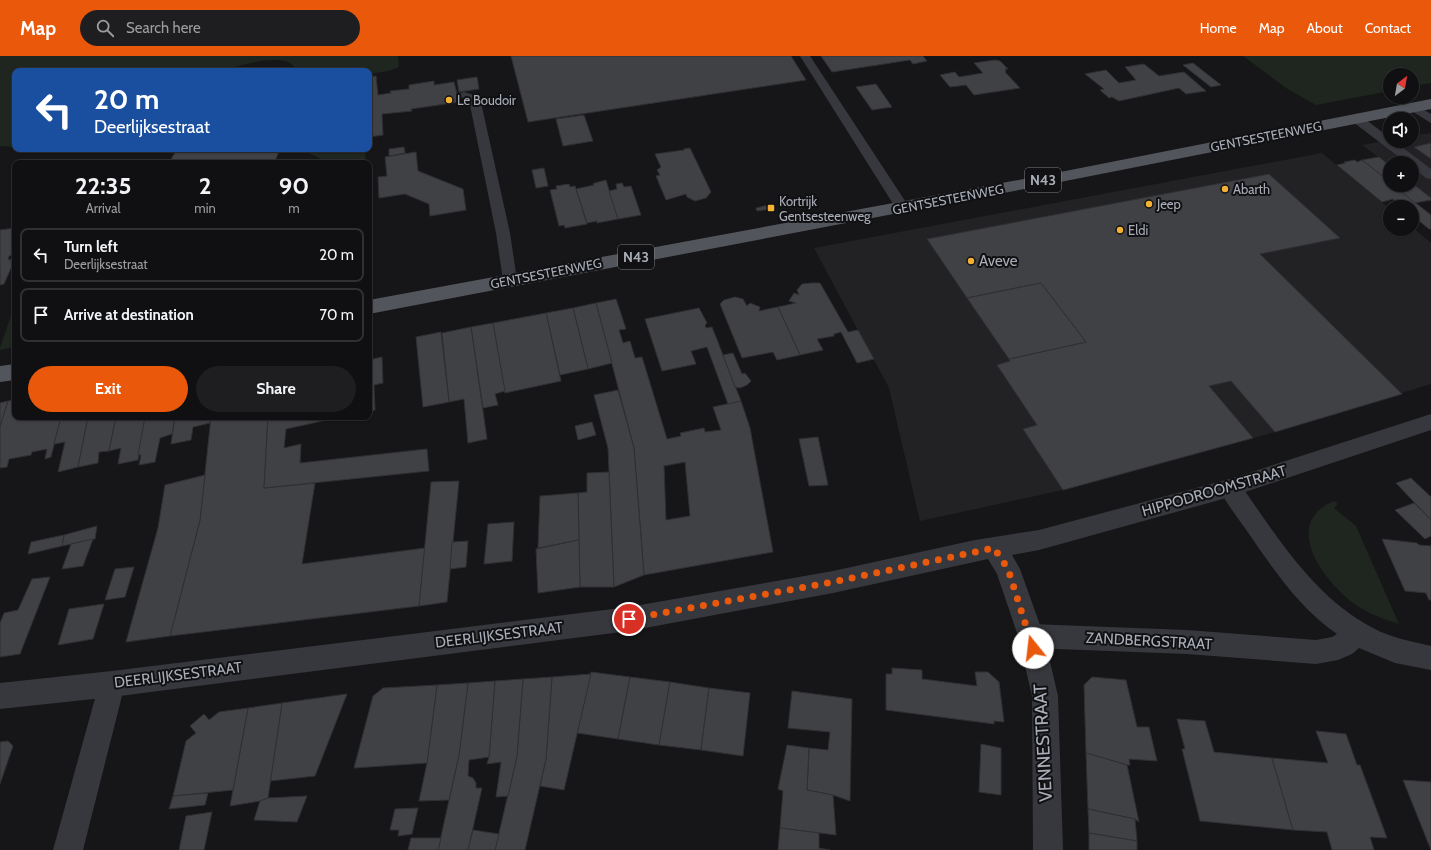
<!DOCTYPE html>
<meta charset="utf-8">
<style>
:root{--surface:#101012;--page:#1e1e20;--text:#f1f3f6;--muted:#9c9d9f;--line:#303032;--accent:#ea580c}
body{margin:0;font-family:Cabin,sans-serif;background:var(--page);color:var(--text);height:100vh;display:flex;flex-direction:column;font-size:15px;white-space:nowrap}
*{box-sizing:border-box;margin:0}
p{font-size:13px;color:var(--muted)}
.icon{flex:none;width:22px;height:22px;fill:none;stroke:currentColor;stroke-width:2;stroke-linecap:round;stroke-linejoin:round}
.map{position:relative;flex:1;overflow:hidden}
.panel{position:absolute;left:12px;top:104px;width:360px;height:260px;display:flex;flex-direction:column;background:var(--surface);border-radius:8px;box-shadow:0 1px 3px #0004,0 0 0 1px var(--line)}
.panel>*{flex:none}
.hud{position:absolute;left:12px;top:12px;width:360px;height:84px;border-radius:8px;box-shadow:0 1px 3px #0004,0 0 0 1px var(--line);background:#1a4fa0;color:#fff;overflow:hidden}
.needle{width:26px;rotate:31deg}
.controls{position:absolute;left:1383px;top:12px;display:grid;gap:8px}
.controls a{display:grid;place-items:center;width:36px;height:36px;border-radius:50%;background:var(--surface);box-shadow:0 1px 3px #0004,0 0 0 1px var(--line);font-size:20px}
.pin{position:absolute;display:grid;place-items:center;width:34px;height:34px;color:#fff;margin:-17px;border:2px solid #fff;border-radius:50%;box-shadow:0 1px 4px #0007}
.me{position:absolute;width:44px;margin:-22px;rotate:344deg;stroke-linejoin:round;filter:drop-shadow(0 0 3px #0008)}
.turn{display:flex;align-items:center;gap:14px;height:84px;padding:0 16px;font-size:18px}
.turn .icon{width:52px;height:52px;stroke-width:2.5}
.turn b{display:block;font-size:28px;line-height:34px}
.eta{display:flex;justify-content:space-evenly;align-items:center;height:68px;text-align:center}
.eta b{font-size:24px;font-weight:700;line-height:28px}
.action{display:flex;gap:8px;margin-top:auto;padding:8px 16px}
.action a{flex:1;height:46px;border-radius:24px;background:var(--accent);color:#fff;font-size:16px;font-weight:700;line-height:46px;text-align:center}
.action a+a{background:var(--page);color:var(--text)}
ul{padding:0;list-style:none}
li{display:flex;align-items:center;gap:12px;height:54px;margin:0 8px 6px;padding:0 8px;border:2px solid var(--line);border-radius:8px}
li div{flex:1}
li b{display:block;font-size:15px}
li em{font-style:normal}
header{display:flex;align-items:center;gap:24px;box-sizing:border-box;height:56px;padding:0 20px;background:var(--accent);color:#fff}
header strong{font-size:19px}
nav{display:flex;gap:22px;margin-inline-start:auto;font-size:14px}
.search{width:280px;height:36px;background:var(--page);display:flex;align-items:center;gap:10px;box-sizing:border-box;padding:0 14px;border-radius:22px;color:var(--muted);font-size:15px}
.map>svg:first-child{display:block}
.built{fill:#222225}
.green{fill:#1e261f}
.building{fill:#404145;stroke:#303034;fill-rule:evenodd}
.lines{fill:none;stroke-linecap:round;stroke-linejoin:round}
.service{fill:#37383d;fill-rule:evenodd}
.minor{fill:#37383d;fill-rule:evenodd}
.tertiary{fill:#37383d;fill-rule:evenodd}
.primary{fill:#53555c;fill-rule:evenodd}
.route{stroke:#ea580c;stroke-width:7;stroke-dasharray:0 12.6}
.poi-dot{fill:#f2b134;stroke:#111113;stroke-width:1.5}
.labels{text-anchor:middle;dominant-baseline:central;stroke-width:4;stroke-linejoin:round;paint-order:stroke}
.far-poi-label{font-size:13px;fill:#a8adb8;stroke:#111113;text-anchor:start}
.far-street-label{font-size:13px;fill:#a8adb8;stroke:#111113}
.shield{fill:#111113;stroke:#7b7e86;stroke-width:1}
.shield-label{font-size:14px;font-weight:bold;fill:#a8adb8}
.poi-label{font-size:15px;fill:#a8adb8;stroke:#111113;text-anchor:start}
.street-label{font-size:15px;fill:#a8adb8;stroke:#111113}
.near-street-label{font-size:18px;fill:#a8adb8;stroke:#111113}
</style>
<header>
<strong>Map</strong>
<div class="search"><svg class="icon" aria-label="search" viewBox="0 0 24 24"><circle cx="10" cy="10" r="6"/><path d="M15 15l6 6"/></svg>Search here</div>
<nav><a>Home</a><a>Map</a><a>About</a><a>Contact</a></nav>
</header>
<div class="map">
<svg width="1431" height="794" viewBox="0 0 1431 794">
<rect width="100%" height="100%" fill="#161618"/>
<g class="built">
<path d="M1431 77V142L1412 127V107H1390V110L1362 89 1390 84 1412 85V80Z"/>
<path d="M1322 97 1390 153V173H1412V171L1431 187V328L1275 376 1063 434 920 465 889 332 814 192Z"/>
</g>
<g class="green">
<path d="M0 0H398L399 11 389 15 369 18V15H298C295 12 292 8 288 6 273 0 238 9 223 15H15V91L0 90Z"/>
<path d="M1243 0H1431V27L1412 30V19H1390V35L1316 49 1286 32Z"/>
<path d="M300 93H365L366 107H322L323 104Z"/>
<path d="M15 248V291L0 294V292Z"/>
<path d="M1334 445 1338 448 1334 452 1356 470 1399 568C1384 563 1369 558 1356 549 1326 528 1279 468 1334 445Z"/>
</g>
<g class="building">
<path d="M511 0H791L806 24 528 66Z"/>
<path d="M821 0H923L927 5 913 8 910 4 832 16Z"/>
<path d="M995 4 1000 5 1008 13H1005L1006 15 1005 16 1020 32 974 39 966 29 950 31 940 19 955 16 959 21 983 17 974 7Z"/>
<path d="M1193 7 1221 29 1211 31 1183 9Z"/>
<path d="M1144 8 1159 20 1184 16 1206 35 1186 38 1179 32 1119 45 1112 41 1109 42 1100 34 1104 33 1085 18 1106 14 1119 27 1136 24 1125 11Z"/>
<path d="M376 20 378 39 391 37 390 35 409 33V29L434 25V29L454 26 459 46 411 53 412 55 382 58 383 79 369 81V21Z"/>
<path d="M477 21 479 33 459 36 457 24Z"/>
<path d="M876 28 892 51 872 54 856 31Z"/>
<path d="M584 59 593 85 563 90 556 63Z"/>
<path d="M1431 87V103L1414 91Z"/>
<path d="M404 91 405 97 389 100V93Z"/>
<path d="M690 92 711 136 706 142 695 145 687 141 686 138 666 144 656 120 660 119 657 114 661 111 655 98 684 94V93Z"/>
<path d="M177 93H280L274 107H169Z"/>
<path d="M416 96 418 115 463 133 466 154 430 160 429 148 405 138 379 142 378 121 387 120 385 101Z"/>
<path d="M1379 101 1390 110V126L1362 104Z"/>
<path d="M365 104 366 107H337V106Z"/>
<path d="M1355 104 1357 106 1362 104 1390 126V129H1393L1431 159V173H1429L1412 159V151H1402L1393 143 1382 146 1337 109 1346 107 1344 106Z"/>
<path d="M544 112 548 130 536 132 532 114Z"/>
<path d="M1269 118 1340 182 1260 198 1402 338 1275 376 1231 325 1209 330 1253 382 1063 434 1023 373 1037 369 997 309 1010 305 1009 303 1086 286 1041 227 967 242 927 183Z"/>
<path d="M606 124 618 163 597 167V165L587 167 576 133 594 129 593 128 595 127Z"/>
<path d="M622 127 624 131 631 130 641 159 618 163 609 135 617 133 616 128Z"/>
<path d="M1412 127 1431 142V144L1415 147 1393 129H1412Z"/>
<path d="M569 128 570 131 575 130 587 168 565 172 564 169 559 170 550 134 557 133 556 130Z"/>
<path d="M769 149 771 153 757 155 756 152Z"/>
<path d="M15 172V198L9 200 8 204 15 202V203L4 228 0 229V174Z"/>
<path d="M811 227H820L848 276 858 274 874 303 857 307 841 276 834 278V280L817 283 823 294 800 299 778 251 796 247 789 245 794 237 799 239 797 234 802 228Z"/>
<path d="M1041 227 1086 286 1009 303 967 242Z"/>
<path d="M735 241 743 243 747 250 750 247 760 251 759 255 778 251 800 299 777 304 773 296 742 302 720 248 724 244Z"/>
<path d="M616 243 626 273 619 274 623 287 630 285 635 302 642 301 667 383 681 380 680 377 704 372 705 376 721 374 713 351 741 345 750 372 773 496 644 519 634 392 596 247ZM685 406 690 460 666 464 664 410Z"/>
<path d="M596 247 612 307 588 313 573 252Z"/>
<path d="M573 252 588 313 560 319 546 257Z"/>
<path d="M699 252 707 267 705 269 706 272 712 271 741 345 728 348 707 291 691 295 696 308 662 315 645 263Z"/>
<path d="M546 257 561 325 505 337 493 267Z"/>
<path d="M493 267 505 335 495 338 498 349 483 352 471 271Z"/>
<path d="M471 271 487 383 468 387 464 343 449 346 442 277Z"/>
<path d="M441 276 449 346 423 351 416 281Z"/>
<path d="M733 297 742 318 745 317 751 325 747 329 740 332 735 331 723 299Z"/>
<path d="M382 301 383 327 374 329 375 354 369 355V304Z"/>
<path d="M618 334 634 392 644 519 614 531 608 392 594 339Z"/>
<path d="M15 344V361H61L51 401 45 403 47 393 32 396 31 399 9 403 7 411 0 412V370L8 345Z"/>
<path d="M8 345 0 370V347Z"/>
<path d="M61 361H88L78 411 58 416 65 386 54 388Z"/>
<path d="M88 361H116L109 395 99 396 98 407 78 411Z"/>
<path d="M116 361H145L138 404 118 408 121 392 109 395Z"/>
<path d="M145 361H175L172 378 160 382 155 406 139 409 141 399H138Z"/>
<path d="M175 361H211L210 367 193 371 191 384 171 388Z"/>
<path d="M211 361H268L264 432 315 427 302 508 425 492 419 550 170 580 200 464Z"/>
<path d="M268 361H340L286 373 284 392 301 388 300 407 427 393 429 415 264 432Z"/>
<path d="M592 366 596 379 578 384 575 370Z"/>
<path d="M818 381 828 429 809 430 799 383Z"/>
<path d="M609 416 614 531H580L578 437 587 436V417Z"/>
<path d="M205 419 200 464 170 580 126 586 158 472 165 429Z"/>
<path d="M1411 422 1431 441V464L1396 427Z"/>
<path d="M459 425 447 546 419 550 431 426Z"/>
<path d="M578 437 579 484 538 492 540 440Z"/>
<path d="M1414 447 1431 464V480L1425 483 1395 454Z"/>
<path d="M514 466 512 505 484 508 488 468Z"/>
<path d="M97 470 95 483 62 490 64 479Z"/>
<path d="M64 479 62 490 28 498 31 486Z"/>
<path d="M93 483 83 510 62 513 71 488Z"/>
<path d="M1382 483 1417 487 1419 489 1431 490V544H1429L1426 537 1405 535Z"/>
<path d="M579 484 580 531 538 537 536 493Z"/>
<path d="M468 485 466 511 450 513 452 486Z"/>
<path d="M134 511 125 541 105 544 115 513Z"/>
<path d="M50 521 20 598 0 601V567L4 557 18 554 32 523Z"/>
<path d="M104 548 93 583 58 589 69 553Z"/>
<path d="M892 612 922 614V623L977 630 975 616H988L999 626 1004 666 994 665V668L886 654V618H892Z"/>
<path d="M591 616 630 621 618 683 577 677Z"/>
<path d="M591 618 564 734 540 730 546 703 552 621Z"/>
<path d="M552 621 546 703 525 794H495L517 700 523 623Z"/>
<path d="M630 621 670 626 659 689 618 683Z"/>
<path d="M1092 621 1126 624 1137 671H1149L1157 705 1129 703 1130 709H1127L1086 697 1084 629Z"/>
<path d="M523 623 517 700 508 740 496 741 501 706 487 708 489 701 495 625Z"/>
<path d="M495 625 489 701 469 704 468 720 473 722 476 727V732H482L468 794H438L459 699 468 627Z"/>
<path d="M670 626 709 632 701 694 659 689Z"/>
<path d="M468 627 459 699 449 744 419 745 427 707 437 629Z"/>
<path d="M437 629 427 707 354 712 373 640 383 632Z"/>
<path d="M709 632 750 637 743 700 701 694Z"/>
<path d="M792 635 852 643 850 745 833 739 807 734 809 692 828 694 830 676 788 672Z"/>
<path d="M347 638 315 720 270 725 282 647Z"/>
<path d="M282 647 268 742 260 745 230 750 248 652Z"/>
<path d="M248 652 233 734 173 740 186 685 196 677 190 670 204 658 209 664 219 656Z"/>
<path d="M1177 663 1205 665 1214 696 1272 702 1293 774 1200 765 1182 693H1185Z"/>
<path d="M1316 675 1346 678 1357 709H1360L1387 782 1370 781 1374 794H1332L1327 776 1293 774 1272 702 1328 707Z"/>
<path d="M8 685 13 690 0 728V686Z"/>
<path d="M981 688 1001 692V739L979 736Z"/>
<path d="M787 689 809 692 807 734 833 739 836 779 780 772 783 735 778 733Z"/>
<path d="M1086 697 1127 709 1139 766 1135 763 1088 753Z"/>
<path d="M1403 724 1431 726V794Z"/>
<path d="M208 737 205 749 169 753 173 740Z"/>
<path d="M307 740 297 766 254 764 260 745 268 742Z"/>
<path d="M418 752 412 778 398 780 399 774H390L395 753Z"/>
<path d="M1088 753 1135 763 1137 785 1089 777Z"/>
<path d="M212 756 204 794H179L186 760Z"/>
<path d="M780 772 819 777V792L830 794H778Z"/>
<path d="M473 774 499 778 495 794H468Z"/>
<path d="M1089 777 1137 785V794H1089Z"/>
<path d="M411 782H441L438 794H408Z"/>
</g>
<g class="lines">
<g class="service">
<path d="M800 0H810L909 151 907 154 902 155 897 154Z"/>
<path d="M464 36 478 40 480 42 510 177 517 224 515 227 510 229 505 227 503 224 496 177 469 44 460 41 458 39 460 37Z"/>
<path d="M1414 48 1431 58V67L1410 54 1408 52 1410 50Z"/>
<path d="M1357 59 1361 60 1390 82V85H1394L1431 113V123L1426 122 1412 111V107H1407L1353 66 1351 63 1353 60Z"/>
</g>
<g class="minor">
<path d="M1230 423 1238 425C1276 479 1313 541 1373 572 1391 582 1411 585 1431 590V614L1395 607 1359 592 1352 598 1338 604 1316 608 1187 598 1031 592 1022 589 1018 580 1022 571 1031 568 1187 574 1316 584 1332 581 1337 578C1299 552 1273 513 1247 475 1237 461 1226 447 1219 432L1222 425Z"/>
<path d="M112 615 121 619 125 628 83 794H53L99 628 103 619Z"/>
</g>
<path class="tertiary" d="M1431 358V374L1230 441 1039 494 1012 499 1020 513 1044 580 1058 640 1063 794H1033L1032 640 1018 580 997 518 988 503 833 537 629 575 112 641 0 653V627L112 615 629 551 833 515 975 484 1039 474 1230 423Z"/>
<g class="primary">
<path d="M1431 43V53L1040 130 369 258V244L1040 120Z"/>
<path d="M15 308V324L0 326V310Z"/>
</g>
</g>
<g class="lines">
<path class="route" d="M629 563 833 526 994 492 1008 513 1033 592"/>
</g>
<g class="poi-dot">
<circle cx="449" cy="44" r="4"/>
<circle cx="1225" cy="133" r="4"/>
<circle cx="1149" cy="148" r="4"/>
<rect x="767" y="148" width="8" height="8" rx="2"/>
<circle cx="1120" cy="174" r="4"/>
<circle cx="971" cy="205" r="4"/>
</g>
<g class="labels">
<g class="far-poi-label">
<text x="457" y="44">Le Boudoir</text>
<text x="1233" y="133">Abarth</text>
<text x="779" y="145">Kortrijk<tspan x="779" dy="15">Gentsesteenweg</tspan></text>
<text x="1157" y="148">Jeep</text>
<text x="1128" y="174">Eldi</text>
</g>
<g class="far-street-label">
<text transform="translate(1266 80) rotate(-11)">GENTSESTEENWEG</text>
<text transform="translate(948 143) rotate(-11)">GENTSESTEENWEG</text>
<text transform="translate(546 217) rotate(-11)">GENTSESTEENWEG</text>
</g>
<g class="shield">
<rect x="1025" y="112" width="36" height="24" rx="3"/>
<rect x="618" y="189" width="36" height="24" rx="3"/>
</g>
<g class="shield-label">
<text x="1043" y="124">N43</text>
<text x="636" y="201">N43</text>
</g>
<g class="poi-label">
<text x="979" y="205">Aveve</text>
</g>
<g class="street-label">
<text transform="translate(1214 435) rotate(-16)">HIPPODROOMSTRAAT</text>
<text transform="translate(499 579) rotate(-7)">DEERLIJKSESTRAAT</text>
<text transform="translate(1149 585) rotate(3)">ZANDBERGSTRAAT</text>
<text transform="translate(178 619) rotate(-7)">DEERLIJKSESTRAAT</text>
</g>
<g class="near-street-label">
<text transform="translate(1043 687) rotate(-93)">VENNESTRAAT</text>
</g>
</g>
</svg>
<div class="controls">
<a><svg class="needle" viewBox="-14 -14 28 28"><path d="M0-13l5 13h-10z" fill="#e53935"/><path d="M0 13l5-13h-10z" fill="#9c9d9f"/></svg></a>
<a><svg class="icon" aria-label="sound" viewBox="0 0 24 24"><path d="M4 9h4l5-4v14l-5-4H4zM17 9q2 3 0 6"/></svg></a>
<a>+</a>
<a>−</a>
</div>
<div class="pin" style="left:629px;top:563px;background:#d93025"><svg class="icon" aria-label="arrive" viewBox="0 0 24 24"><path d="M6 21V4h12l-3 4 3 4H6"/></svg></div>
<svg class="me" style="left:1033px;top:592px" viewBox="-20 -20 40 40"><circle r="19" fill="#fff"/><path d="M0-13L10 11 0 6-10 11z" fill="#ea580c"/></svg>
<div class="hud">
<div class="turn"><svg class="icon" aria-label="left" viewBox="0 0 24 24"><path d="M17 20v-9H6M10 6l-5 5 5 5"/></svg><div><b>20 m</b>Deerlijksestraat</div></div>
</div>
<section class="panel">
<div class="eta">
<div><b>22:35</b><p>Arrival</p></div>
<div><b>2</b><p>min</p></div>
<div><b>90</b><p>m</p></div>
</div>
<ul>
<li><svg class="icon" aria-label="left" viewBox="0 0 24 24"><path d="M17 20v-9H6M10 6l-5 5 5 5"/></svg><div><b>Turn left</b><p>Deerlijksestraat</p></div><em>20 m</em></li>
<li><svg class="icon" aria-label="arrive" viewBox="0 0 24 24"><path d="M6 21V4h12l-3 4 3 4H6"/></svg><div><b>Arrive at destination</b></div><em>70 m</em></li>
</ul>
<div class="action"><a>Exit</a><a>Share</a></div>
</section>
</div>
